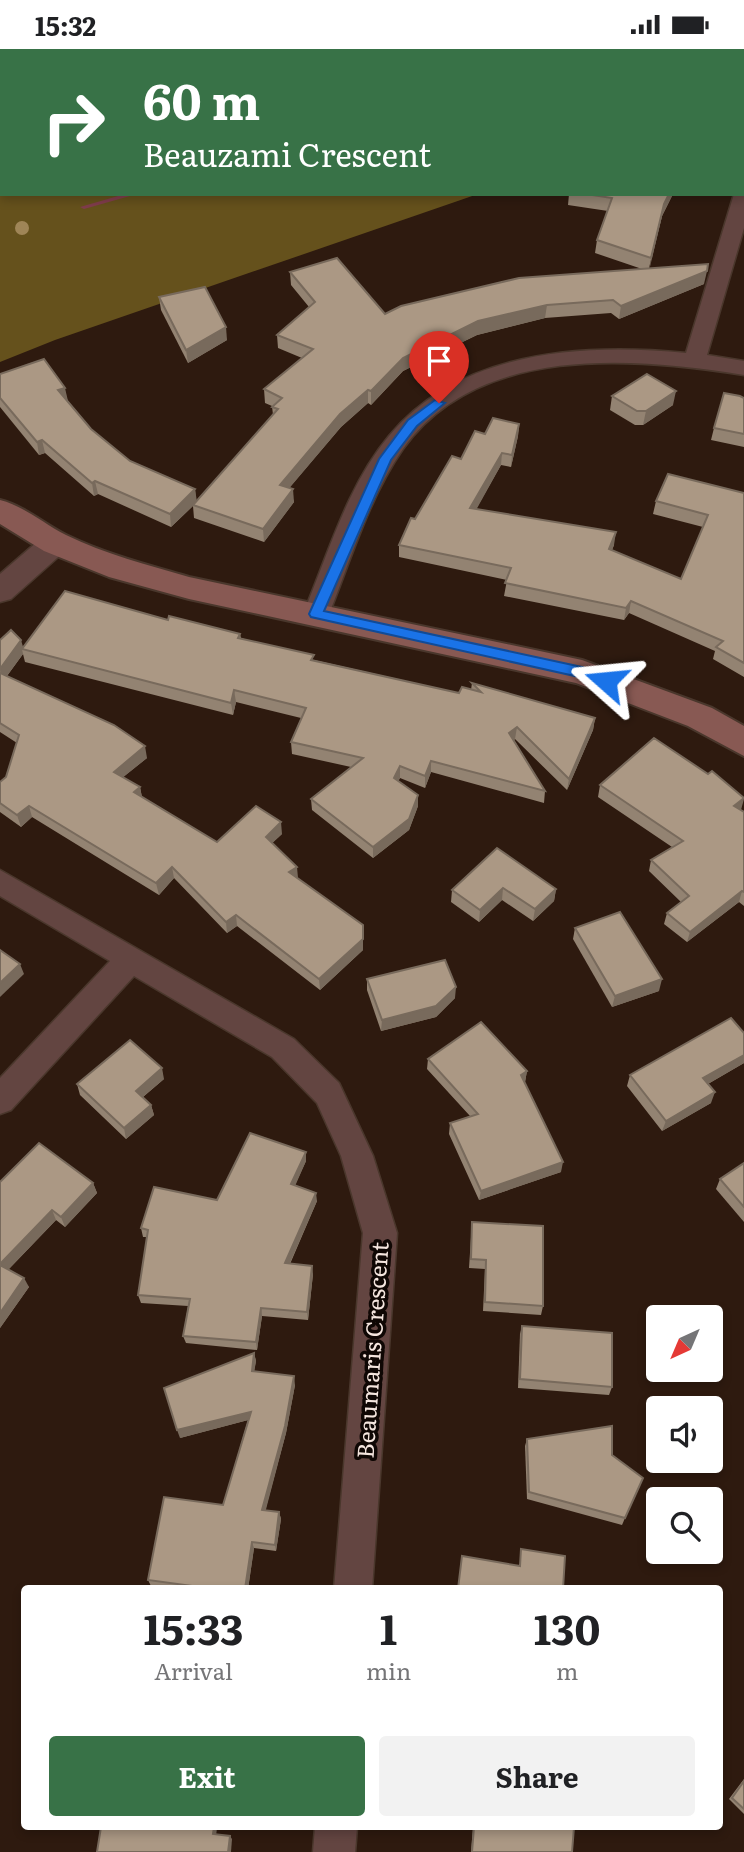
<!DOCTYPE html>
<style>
:root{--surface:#fff;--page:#f2f2f2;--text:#202124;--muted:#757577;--accent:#387247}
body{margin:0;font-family:Literata,serif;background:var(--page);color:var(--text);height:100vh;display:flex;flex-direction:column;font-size:26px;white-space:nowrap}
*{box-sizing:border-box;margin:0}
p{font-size:23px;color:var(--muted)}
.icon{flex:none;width:38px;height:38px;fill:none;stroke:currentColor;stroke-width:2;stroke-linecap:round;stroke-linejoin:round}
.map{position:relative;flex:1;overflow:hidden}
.details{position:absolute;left:21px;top:1536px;width:702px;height:245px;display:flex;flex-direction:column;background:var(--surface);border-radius:7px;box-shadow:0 4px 10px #0003}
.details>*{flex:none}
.banner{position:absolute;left:0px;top:0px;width:746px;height:147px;box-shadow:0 4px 10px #0003;background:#387247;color:#fff;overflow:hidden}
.needle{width:46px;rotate:224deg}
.controls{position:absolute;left:646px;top:1256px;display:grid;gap:14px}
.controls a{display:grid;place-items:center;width:77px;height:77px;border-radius:7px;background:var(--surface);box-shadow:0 4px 10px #0003;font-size:35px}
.pin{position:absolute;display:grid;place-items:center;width:60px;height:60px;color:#fff;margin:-72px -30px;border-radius:50% 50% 50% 0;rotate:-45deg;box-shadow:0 0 7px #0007}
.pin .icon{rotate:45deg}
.me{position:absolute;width:77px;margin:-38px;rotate:288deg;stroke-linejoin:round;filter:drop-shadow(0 0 5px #0008)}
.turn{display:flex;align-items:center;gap:24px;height:147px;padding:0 28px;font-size:32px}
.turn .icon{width:91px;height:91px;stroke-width:2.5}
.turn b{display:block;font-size:49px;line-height:60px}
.eta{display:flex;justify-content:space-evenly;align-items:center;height:119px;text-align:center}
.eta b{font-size:42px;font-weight:700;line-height:49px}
.primary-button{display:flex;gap:14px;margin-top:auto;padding:14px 28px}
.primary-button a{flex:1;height:80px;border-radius:7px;background:var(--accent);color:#fff;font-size:28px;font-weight:700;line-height:80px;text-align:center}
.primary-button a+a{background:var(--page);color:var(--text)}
.status{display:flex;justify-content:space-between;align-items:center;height:49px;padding:0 35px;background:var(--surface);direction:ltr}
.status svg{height:19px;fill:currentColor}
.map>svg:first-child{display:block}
.forest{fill:#65511c}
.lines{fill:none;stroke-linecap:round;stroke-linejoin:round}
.stream{fill:#803d4c;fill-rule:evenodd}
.minor-casing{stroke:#4a372c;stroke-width:3}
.tertiary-casing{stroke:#4a372c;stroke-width:3}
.secondary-casing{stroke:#4a372c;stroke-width:4}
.path{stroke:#98867d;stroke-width:3.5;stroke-dasharray:1 3.5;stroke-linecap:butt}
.minor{fill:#634541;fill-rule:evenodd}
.tertiary{fill:#634541;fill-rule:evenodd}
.secondary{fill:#885953;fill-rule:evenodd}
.tree{fill:#9f8557}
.wall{fill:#938372}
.shaded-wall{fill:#786a5c}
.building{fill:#ab9884;stroke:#786a5c;stroke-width:2}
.route{fill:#1a73e8;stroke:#114b97;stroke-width:2}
.labels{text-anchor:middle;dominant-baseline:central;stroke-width:7;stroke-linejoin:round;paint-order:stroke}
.street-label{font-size:23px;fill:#f5e6df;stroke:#0f0704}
</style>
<div class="status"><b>15:32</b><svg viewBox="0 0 49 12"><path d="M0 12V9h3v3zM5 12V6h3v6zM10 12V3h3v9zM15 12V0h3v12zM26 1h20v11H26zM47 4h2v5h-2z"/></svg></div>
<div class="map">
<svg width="744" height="1803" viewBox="0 0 744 1803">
<rect width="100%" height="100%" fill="#2e1a0f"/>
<g class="forest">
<path d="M344 0H744V20V2H339Z"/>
<path d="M0 127 2 145H478L55 291 0 313Z"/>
</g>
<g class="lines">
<g class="stream">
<path d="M522 0 520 2H512L514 0Z"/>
<path d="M125 145H137L84 160 80 158Z"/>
</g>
<g class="minor-casing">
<g id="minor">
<path d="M744 139V179L707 306 744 312V326C633 308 478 295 403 400 369 449 351 510 329 565L325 571 316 574 307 571 303 565C328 506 347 437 389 387 460 301 583 294 686 304L734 145H744Z"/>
<path d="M0 821 294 990 339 1034 373 1107 397 1184 372 1540H334L363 1184 341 1107 317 1054 272 1008 134 927 11 1061 0 1065V1029L110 912 0 847Z"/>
<path d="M315 1778H357L355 1803H313Z"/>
</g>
</g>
<g class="tertiary-casing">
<path id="tertiary" d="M55 484 66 487 70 494 66 501 11 550 0 553V525L44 487Z"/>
</g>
<g class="secondary-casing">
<path id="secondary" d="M0 451C24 457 44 475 66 486 105 505 148 516 189 528L582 611 712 659 744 677V707L688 677 576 634 189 550 109 528 44 502 0 475Z"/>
</g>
<path class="path" d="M380 2 385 0"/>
<use href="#minor" class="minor"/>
<use href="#tertiary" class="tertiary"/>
<use href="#secondary" class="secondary"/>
</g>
<circle class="tree" cx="22" cy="179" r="7"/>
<g class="wall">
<path d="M569 145H673L662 167 649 219 704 235 619 270 611 264 545 269 477 286 403 322 371 356 368 354 341 378 289 439 294 453 264 493 194 469 193 457 171 478 98 445 94 447 45 404 39 406 0 358V325L68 352 91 380 130 412 195 440 196 452 273 366 272 357 265 354 264 340 302 309 278 299 277 286 309 258 291 236 290 223 385 265 642 220 595 204 597 191 608 162 568 156Z"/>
<path d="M159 248 227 291 188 314 161 261Z"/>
<path d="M612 347 673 356 643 376H635L610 361Z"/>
<path d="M744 349V398L711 391 714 379Z"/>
<path d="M519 375 518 387 511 418 501 416 476 460 614 496 612 501 681 530 703 478 653 465 656 452 744 444V628L713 610 715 602 629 564 624 571 504 547 507 531 399 508V496L415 470 461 410 485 385Z"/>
<path d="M168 571 240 585 241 589 314 611 459 644 471 641 472 634 595 669 593 681 567 741 515 690 514 691 545 742 544 754 431 723 425 739 400 729 398 732 418 746V757L409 781 373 809 312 761 311 750 351 718 292 705 291 693 301 669 236 653 233 666 25 613 23 605 7 627 147 709 123 728 140 738 142 748 217 793 282 785 272 794 297 829 363 876V901L320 941 237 877 227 884 174 829 159 846 32 768 21 778 0 763V733L6 728 17 694 0 683V591L23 598Z"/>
<path d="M600 736 741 761 744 763V857L739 853 687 893 664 875 667 864 681 853 649 822 651 811 672 798 598 748Z"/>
<path d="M497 799 556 840 554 852 533 872 502 851 479 873 451 853 452 841Z"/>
<path d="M575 879 659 942 612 958 573 890Z"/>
<path d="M367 930 455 949 436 968 381 982 367 941Z"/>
<path d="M744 984V1014L708 1035 711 1054 662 1082 627 1037 630 1026Z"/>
<path d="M428 1010 527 1022 525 1033H524L561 1123 479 1151 449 1085 450 1074 470 1067 427 1020Z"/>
<path d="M164 1030 143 1048 151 1056 154 1066 126 1090 80 1046 77 1035Z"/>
<path d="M306 1103V1112L295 1136 317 1152 290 1215 313 1225 308 1271 262 1267 257 1301 186 1294 183 1287 188 1257 141 1254 138 1246 147 1188H143L141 1179 217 1151Z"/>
<path d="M744 1114V1173L716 1140 720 1130Z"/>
<path d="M0 1133 93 1134 97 1144 65 1178 56 1171 8 1221 29 1238 0 1279Z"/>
<path d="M472 1173 543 1257 541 1266 483 1262 485 1220 469 1219Z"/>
<path d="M522 1277 612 1338 609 1346 518 1339 520 1285Z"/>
<path d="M254 1304 256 1312 254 1322 295 1336 286 1384 265 1462 279 1463 281 1470 276 1502 254 1499 248 1540H172L151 1537 148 1531 223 1456 248 1371 180 1389Z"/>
<path d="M527 1390 612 1406 625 1469 622 1476 527 1450 525 1397Z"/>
<path d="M744 1730V1765L729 1750Z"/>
<path d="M473 1778H574L572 1803H471Z"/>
</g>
<g class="shaded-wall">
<path d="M178 0H193L189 2H175Z"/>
<path d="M669 145H673L662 167 649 222 651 209 664 155Z"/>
<path d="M707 222 704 235 619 270 621 257Z"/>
<path d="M547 256 545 269 477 286 403 322 371 356V342L403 309 478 272Z"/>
<path d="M226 278 227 291 188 314 186 301Z"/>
<path d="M65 339 68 352 60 355 58 341Z"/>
<path d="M368 341V354L341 378 281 449 280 436 340 365Z"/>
<path d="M676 342 673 356 643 376 646 362Z"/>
<path d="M519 375 518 387 511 418 512 406Z"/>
<path d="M42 391 45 404 39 406 37 393Z"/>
<path d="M502 404 501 416 470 472V459Z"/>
<path d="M95 432 98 445 94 447 92 434Z"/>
<path d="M195 440 197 453 171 478 170 465Z"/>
<path d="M293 440 294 453 264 493 263 480Z"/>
<path d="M616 483 614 496 607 513 609 500Z"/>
<path d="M631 552 629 564 624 571 626 559Z"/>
<path d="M21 591 24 601 22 600 23 605 1 635 0 620Z"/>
<path d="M234 641 236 653 233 666 231 654Z"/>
<path d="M595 669 593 681 567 741 569 730Z"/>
<path d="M517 678 515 690 508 696 509 684Z"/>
<path d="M145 697 147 709 116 734 114 723Z"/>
<path d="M431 712V723L425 739V727Z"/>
<path d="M400 717V729L394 741V729Z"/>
<path d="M140 738 142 749 134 743Z"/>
<path d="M418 746V757L409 781 373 809V798Z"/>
<path d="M744 750 741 761 731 768 734 757Z"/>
<path d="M29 757 32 768 21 778 17 766Z"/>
<path d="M281 773 282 785 267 799 266 788Z"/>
<path d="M172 818 174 829 159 846 156 834Z"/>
<path d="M297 818 298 829 289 823Z"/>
<path d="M503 839 502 851 479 873 480 861Z"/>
<path d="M556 840 554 852 533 872 535 860Z"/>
<path d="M742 842 739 853 687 893 690 883Z"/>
<path d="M236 866 237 877 227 884 226 873Z"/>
<path d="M363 890V901L320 941 319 930Z"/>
<path d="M20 915 24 925 0 948V934Z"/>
<path d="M662 930 659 942 612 958 615 947Z"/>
<path d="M456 938 455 949 436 968 381 982 382 971Z"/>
<path d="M744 1006V1014L699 1040 703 1029Z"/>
<path d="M162 1019 164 1030 138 1052 136 1042Z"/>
<path d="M527 1022 525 1033 519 1037 521 1026Z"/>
<path d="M715 1043 711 1054 662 1082 666 1072Z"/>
<path d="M151 1056 154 1066 126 1090 124 1079Z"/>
<path d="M306 1103V1112L292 1144 291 1135Z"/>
<path d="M563 1113 561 1123 479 1151 481 1142Z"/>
<path d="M93 1134 97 1144 65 1178 61 1168Z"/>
<path d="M316 1144 317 1152 286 1223 285 1214Z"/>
<path d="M52 1161 56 1171 4 1225 0 1215Z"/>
<path d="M312 1217 313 1225 308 1271 307 1263Z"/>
<path d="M24 1229 29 1238 0 1279V1264Z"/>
<path d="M261 1259 262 1267 257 1301 256 1293Z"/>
<path d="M254 1304 256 1312 253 1330 252 1322Z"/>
<path d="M294 1327 295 1336 286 1384 264 1468 262 1461Z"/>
<path d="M251 1363 252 1370 180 1389 177 1381Z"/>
<path d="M279 1463 281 1470 276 1502 275 1496Z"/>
<path d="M252 1493 254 1499 248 1540H245Z"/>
<path d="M214 1778H217L216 1788 213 1785Z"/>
<path d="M230 1787 232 1790 231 1803H228Z"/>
</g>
<g class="building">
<path d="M118 0H178L175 2H119Z"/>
<path d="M586 145H669L664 155 651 209 597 191 612 149Z"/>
<path d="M337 209 385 265 401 257 519 229 708 215 707 222 621 257 613 251 547 256 478 272 403 309 371 342 368 341 340 365 280 436 293 440 263 480 193 456 278 360 272 358 282 349 264 340 313 300 277 286 315 253 290 223Z"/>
<path d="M205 238 226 278 186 301 159 248Z"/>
<path d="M44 310 65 339 58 341 91 380 130 412 195 440 170 465 95 432 92 434 42 391 37 393 0 349V325Z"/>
<path d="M647 325 676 342 646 362H637L612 347Z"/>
<path d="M724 344 740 347 744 349V385L714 379Z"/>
<path d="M493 369 519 375 512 406 502 404 470 459 616 483 609 500 681 530 708 466 656 452 668 425 744 444V614L716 598 723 592 631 552 626 559 505 534 511 519 399 496 411 469 415 470 452 407 461 410 475 382 485 385Z"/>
<path d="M65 542 168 571 169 567 240 585 238 589 314 606 311 611 459 644 462 638 481 643 472 634 595 669 569 730 517 678 509 684 545 742 431 712 425 727 400 717 394 729 418 746 409 770 373 798 311 750 363 709 291 693 306 659 234 641 231 654 22 600Z"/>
<path d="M11 581 21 591 0 620V591Z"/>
<path d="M0 624 114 676 145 697 114 723 140 738 134 743 217 793 256 757 281 773 266 788 297 818 289 823 363 876V890L319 930 236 866 226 873 172 818 156 834 29 757 17 766 0 754V733L6 728 19 686 0 674Z"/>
<path d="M654 689 708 725 712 722 744 749 734 757 744 763V843L742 842 690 883 667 864 689 847 651 811 683 792 600 736Z"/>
<path d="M497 799 556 840 535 860 503 839 480 861 452 841Z"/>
<path d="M620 863 662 930 615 947 575 879Z"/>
<path d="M0 901 20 915 0 934Z"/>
<path d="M445 911 456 938 436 957 382 971 367 930Z"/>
<path d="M731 969 744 984V1006L703 1029 715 1043 666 1072 630 1026Z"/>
<path d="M481 973 527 1022 521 1026 563 1113 481 1142 450 1074 478 1065 428 1010Z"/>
<path d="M130 991 162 1019 136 1042 151 1056 124 1079 77 1035Z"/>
<path d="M250 1084 306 1103 291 1135 316 1144 285 1214 312 1217 307 1263 261 1259 256 1293 183 1287 190 1250 138 1246 148 1181 141 1179 154 1138 217 1151Z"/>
<path d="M39 1094 93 1134 61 1168 52 1161 0 1215V1133Z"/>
<path d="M744 1114V1158L720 1130Z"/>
<path d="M472 1173 543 1177V1257L485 1253 486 1211 471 1210Z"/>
<path d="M0 1216 24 1229 0 1264Z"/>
<path d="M522 1277 612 1284V1338L520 1330Z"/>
<path d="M254 1304 252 1322 294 1327 285 1377 262 1461 279 1463 275 1496 252 1493 245 1540H214L148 1531 164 1448 223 1456 251 1363 177 1381 164 1339Z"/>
<path d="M612 1377V1406L643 1429 625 1469 529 1443 527 1390Z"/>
<path d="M521 1500 565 1507 563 1540H458L462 1507 520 1517Z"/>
<path d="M744 1732V1760L732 1749Z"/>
<path d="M101 1778H214L213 1785 230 1787 228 1803H97Z"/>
<path d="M474 1778H574L572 1803H472Z"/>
</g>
<path class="route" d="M435 351 445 354 417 377 391 411 324 562 582 618 610 628V636L606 637 579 628 311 568 309 565 379 410 408 371Z"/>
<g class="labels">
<g class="street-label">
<text transform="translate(371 1301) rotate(-86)">Beaumaris Crescent</text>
</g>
</g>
</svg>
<div class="controls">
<a><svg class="needle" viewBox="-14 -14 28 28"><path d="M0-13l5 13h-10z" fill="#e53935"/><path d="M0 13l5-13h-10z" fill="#757577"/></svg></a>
<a><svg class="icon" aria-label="sound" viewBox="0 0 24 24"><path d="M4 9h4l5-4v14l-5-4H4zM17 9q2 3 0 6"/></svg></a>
<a><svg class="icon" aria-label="search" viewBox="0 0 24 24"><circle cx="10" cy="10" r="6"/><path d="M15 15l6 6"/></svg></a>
</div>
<div class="pin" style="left:439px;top:354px;background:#d93025"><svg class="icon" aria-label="arrive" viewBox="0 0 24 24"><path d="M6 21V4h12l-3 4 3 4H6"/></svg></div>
<svg class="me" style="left:606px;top:632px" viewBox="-20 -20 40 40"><path d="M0-17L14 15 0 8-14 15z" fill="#1a73e8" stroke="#fff" stroke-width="4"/></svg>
<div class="banner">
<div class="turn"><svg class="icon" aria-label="right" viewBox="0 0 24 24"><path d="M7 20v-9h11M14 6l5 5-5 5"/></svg><div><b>60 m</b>Beauzami Crescent</div></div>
</div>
<section class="details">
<div class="eta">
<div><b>15:33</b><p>Arrival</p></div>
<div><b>1</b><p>min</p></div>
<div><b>130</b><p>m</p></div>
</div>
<div class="primary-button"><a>Exit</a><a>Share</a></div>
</section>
</div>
